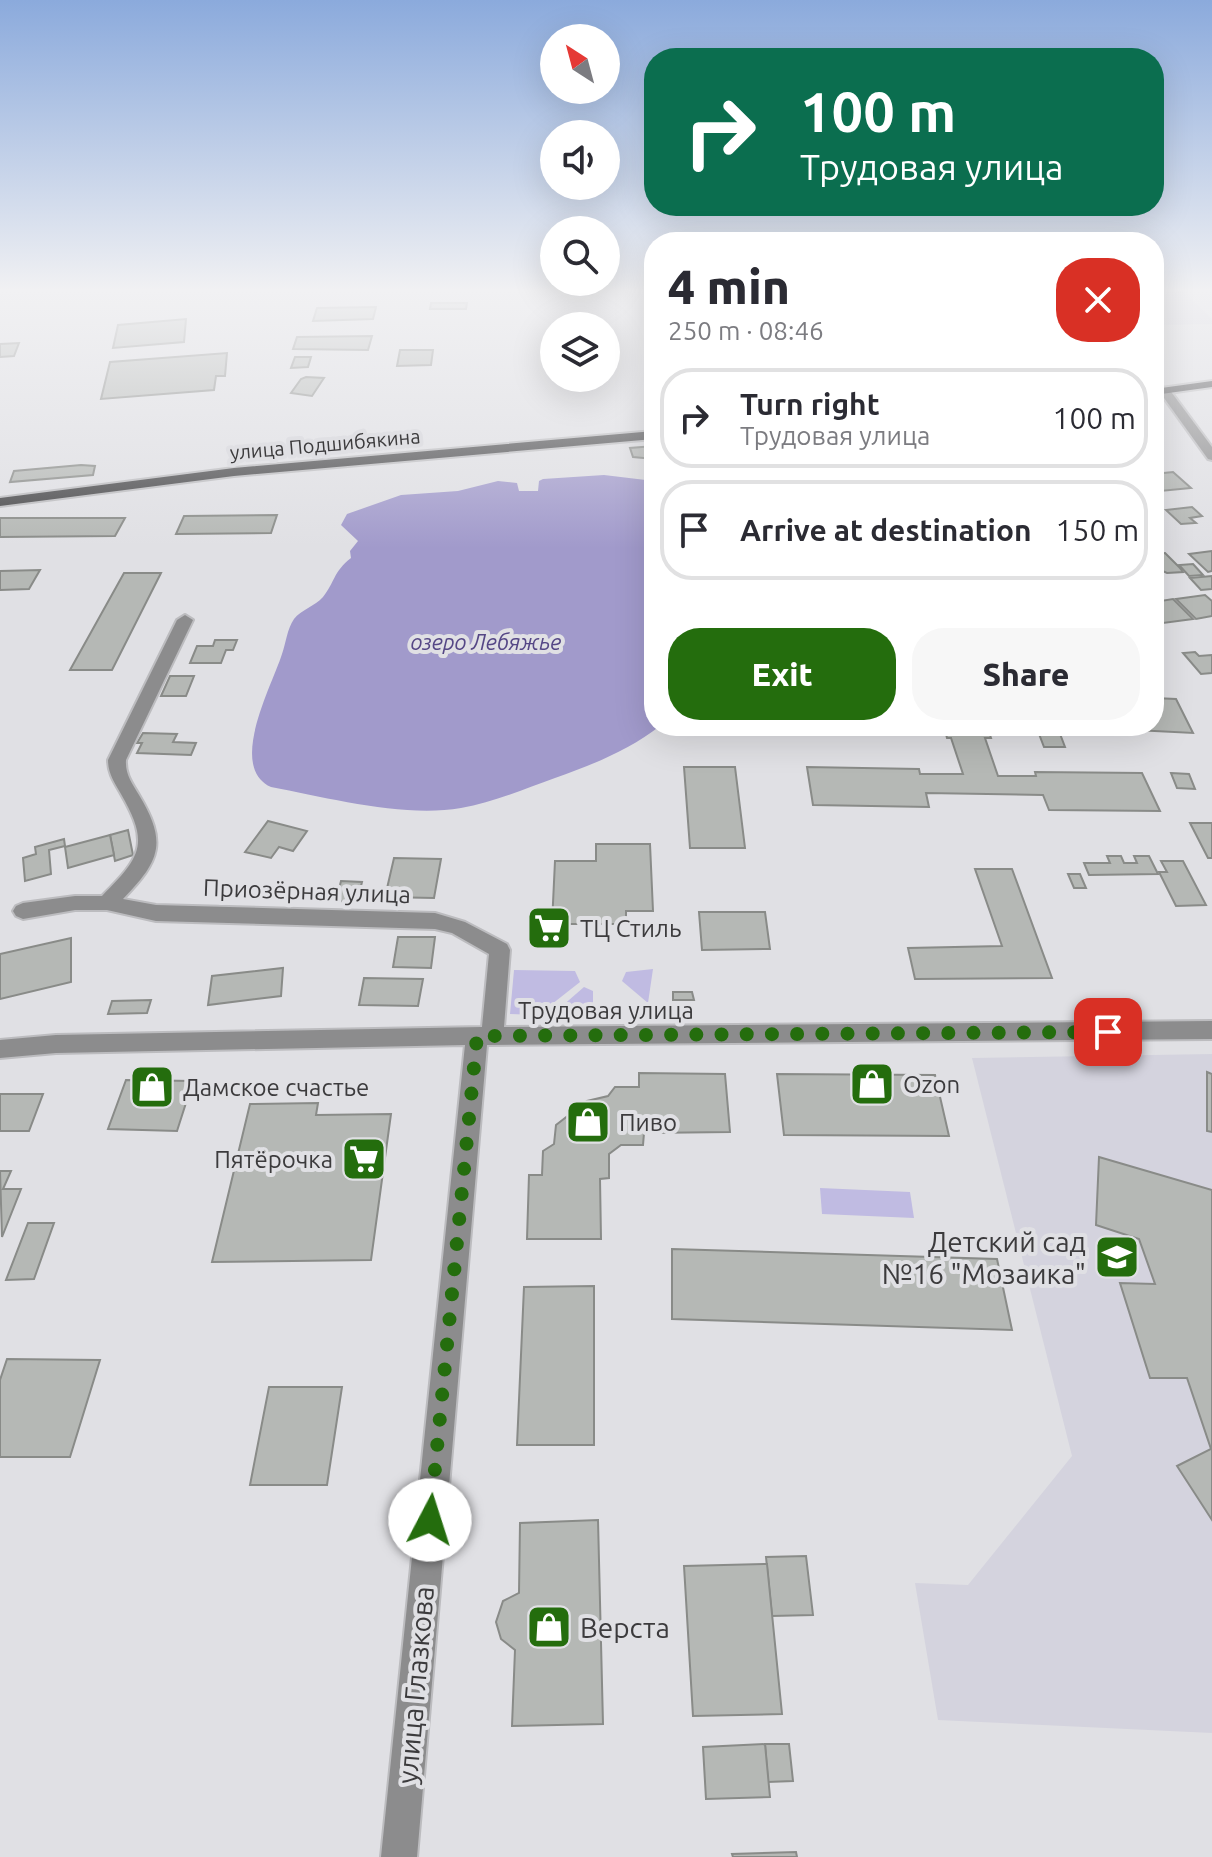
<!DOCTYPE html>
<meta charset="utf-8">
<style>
:root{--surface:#fff;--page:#f7f7f7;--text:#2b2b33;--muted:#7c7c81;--line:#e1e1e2;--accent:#246d0d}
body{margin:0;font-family:Ubuntu,sans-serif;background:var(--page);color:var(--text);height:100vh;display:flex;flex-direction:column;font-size:30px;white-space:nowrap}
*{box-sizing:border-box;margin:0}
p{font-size:26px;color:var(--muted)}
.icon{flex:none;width:44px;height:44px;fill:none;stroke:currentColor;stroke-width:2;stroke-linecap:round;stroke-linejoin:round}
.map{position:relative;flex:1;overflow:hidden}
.details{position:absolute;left:644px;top:232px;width:520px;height:504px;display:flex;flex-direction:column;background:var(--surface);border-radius:32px;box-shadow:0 8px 32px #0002}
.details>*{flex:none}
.guide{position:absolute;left:644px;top:48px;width:520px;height:168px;border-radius:32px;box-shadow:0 8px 32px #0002;background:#0b6e4f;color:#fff;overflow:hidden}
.needle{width:52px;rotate:324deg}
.fabs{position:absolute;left:540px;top:24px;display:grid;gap:16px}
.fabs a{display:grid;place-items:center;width:80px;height:80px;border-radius:50%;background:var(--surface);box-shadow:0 8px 32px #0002;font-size:40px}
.pin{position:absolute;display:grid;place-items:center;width:68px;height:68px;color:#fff;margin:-34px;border-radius:16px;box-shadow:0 4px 12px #0006}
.me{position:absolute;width:88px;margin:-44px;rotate:5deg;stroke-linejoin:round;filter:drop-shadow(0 0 6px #0008)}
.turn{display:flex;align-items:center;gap:28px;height:168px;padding:0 24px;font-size:36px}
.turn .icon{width:104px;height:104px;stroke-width:2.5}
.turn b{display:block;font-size:56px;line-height:68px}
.round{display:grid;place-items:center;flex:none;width:84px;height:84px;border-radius:32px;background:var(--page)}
.headline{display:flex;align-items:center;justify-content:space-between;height:136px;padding:0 24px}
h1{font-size:48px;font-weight:800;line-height:60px}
.primary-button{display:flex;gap:16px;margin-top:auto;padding:16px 24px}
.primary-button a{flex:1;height:92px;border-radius:32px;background:var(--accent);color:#fff;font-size:32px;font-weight:800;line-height:92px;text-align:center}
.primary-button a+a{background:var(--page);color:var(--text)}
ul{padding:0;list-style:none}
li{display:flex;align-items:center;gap:24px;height:100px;margin:0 16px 12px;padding:0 8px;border:4px solid var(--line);border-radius:32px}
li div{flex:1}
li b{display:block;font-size:30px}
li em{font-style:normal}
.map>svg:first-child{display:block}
.built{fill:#d4d3de}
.green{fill:#c0bbe2}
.water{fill:#a19acb}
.building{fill:#b5b8b5;stroke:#898b88;stroke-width:2}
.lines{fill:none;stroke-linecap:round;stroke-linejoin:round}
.minor-casing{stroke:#bcbcbf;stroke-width:4}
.major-casing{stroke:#bcbcbf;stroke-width:4}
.minor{fill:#8c8c8d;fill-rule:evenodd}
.major{fill:#48484a;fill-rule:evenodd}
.route{stroke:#246d0d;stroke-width:14;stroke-dasharray:0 25.2}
.labels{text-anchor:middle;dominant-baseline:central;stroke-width:8;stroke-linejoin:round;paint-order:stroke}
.far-street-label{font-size:20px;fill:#3c3b3d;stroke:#e0e0e4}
.far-water-label{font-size:22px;font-style:italic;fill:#554786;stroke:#e0e0e4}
.street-label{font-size:24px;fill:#3c3b3d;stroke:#e0e0e4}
.poi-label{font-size:24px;fill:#3c3b3d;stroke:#e0e0e4;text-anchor:start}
.near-poi-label{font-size:28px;fill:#3c3b3d;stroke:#e0e0e4;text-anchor:end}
.near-street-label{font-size:28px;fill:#3c3b3d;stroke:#e0e0e4}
</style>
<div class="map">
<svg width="1212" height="1857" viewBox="0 0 1212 1857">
<rect width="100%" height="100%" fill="#e0e0e4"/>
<g class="built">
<path d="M1154 288H1180L1212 319V324L1154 325Z"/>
<path d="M1212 1054V1733L938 1720 915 1583 968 1585 1072 1456 972 1058Z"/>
</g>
<g class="green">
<path d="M653 969 648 1003 622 981 626 972Z"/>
<path d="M514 970 575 971 580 982 538 1015 510 1014Z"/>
<path d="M584 987 593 991V1010L553 1014Z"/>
<path d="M820 1188 910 1192 914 1218 822 1214Z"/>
</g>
<path class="water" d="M604 475 654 481V726H660C629 750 592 765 555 778 525 789 493 802 461 808 404 818 329 798 271 787 227 767 272 686 282 654 286 643 287 629 294 619 301 610 315 606 323 597 335 582 333 572 351 558L350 551 358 541 341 525 347 514 401 495 458 491 498 481 517 483 519 491H538L539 481 543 479Z"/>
<g class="building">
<path d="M431 303H467L466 309H430Z"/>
<path d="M376 307 373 319 313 321 317 308Z"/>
<path d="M186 319 184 342 113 348 118 325Z"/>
<path d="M372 336 368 350 293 349 297 337Z"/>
<path d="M19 343 14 356 0 357V344Z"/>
<path d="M400 350H433L431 365 397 366Z"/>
<path d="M227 353 225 376H216L214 390 101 399 110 362Z"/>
<path d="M295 357H311L308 367 291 368Z"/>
<path d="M306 377 324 378 312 396 291 393 301 379Z"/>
<path d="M654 446V459L633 457 630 448Z"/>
<path d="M81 465 95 466 93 475 10 482 14 471Z"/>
<path d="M1173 472 1191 488 1160 491 1154 486V474Z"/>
<path d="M1192 507 1202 516 1190 518 1196 523 1181 524 1166 510Z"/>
<path d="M277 515 271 533 176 534 184 516Z"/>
<path d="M0 518H125L115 536 0 537Z"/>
<path d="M1212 551V571L1208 572 1189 554Z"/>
<path d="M1165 553 1179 567 1183 572 1167 573 1158 569 1154 564V554Z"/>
<path d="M1193 564 1203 575 1189 576 1179 565Z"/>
<path d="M40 570 29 589 0 590V571Z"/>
<path d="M124 573H161L112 670H70Z"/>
<path d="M1212 576V589L1201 590 1190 578Z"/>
<path d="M1205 595 1212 601V616L1196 619 1176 599Z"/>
<path d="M1173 599 1193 619 1163 623 1154 614V602Z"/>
<path d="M215 640H237L233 650H226L221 663H190L197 646H213Z"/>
<path d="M1195 652 1199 656 1212 655V673L1201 674 1183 653Z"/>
<path d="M170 676H194L186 696H161Z"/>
<path d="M1154 698 1176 699 1193 733 1135 730 1133 726H1154Z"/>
<path d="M726 726H752L753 734H727Z"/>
<path d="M944 726H987L991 738H985L998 776H1036L1035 772 1142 773 1160 811 1049 810 1043 795 926 793 929 807 813 805 807 767 919 769 920 774H963L951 738H947Z"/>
<path d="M1036 726H1057L1065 747H1044Z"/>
<path d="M143 733 177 734 173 742 196 743 191 755 137 753 142 743H137Z"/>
<path d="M684 767H735L745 848H690Z"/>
<path d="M1171 773 1189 774 1195 789 1177 788Z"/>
<path d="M268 821 307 831 293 851 279 847 271 858 245 852Z"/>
<path d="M1190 823H1212V858H1208Z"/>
<path d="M128 830 133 855 115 861 110 835Z"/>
<path d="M110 835 114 855 68 868 65 847Z"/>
<path d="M64 839 65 846 49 850 51 874 25 881 23 858 36 854 35 847Z"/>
<path d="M596 844H650L653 911H626V924H552L555 861H596Z"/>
<path d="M1107 856H1121L1124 863H1137L1134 856H1149L1158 874 1089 875 1084 863H1110Z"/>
<path d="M394 858 441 859 434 898 385 897Z"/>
<path d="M1161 861H1183L1206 905 1176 906 1159 872H1167Z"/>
<path d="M975 869H1012L1052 978 915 979 908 948 1002 946Z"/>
<path d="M1068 874H1080L1086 888H1074Z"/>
<path d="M341 881 362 882 357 902 336 901Z"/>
<path d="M699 912H765L770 949 702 950Z"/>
<path d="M398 937H435L431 968 393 967Z"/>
<path d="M71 938V982L0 999V954Z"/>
<path d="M283 968 281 996 208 1005 212 976Z"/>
<path d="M364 978 423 979 418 1006 359 1005Z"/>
<path d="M673 992H692L694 1000H673Z"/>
<path d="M151 1000 147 1013 108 1014 112 1001Z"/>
<path d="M1207 1072 1212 1074V1132L1207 1131Z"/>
<path d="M639 1073 725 1074 730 1132 644 1133 643 1145H621L609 1154V1178L600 1179 601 1239H527L529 1175H542L543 1151 554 1144 556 1125 587 1101 608 1096 615 1087H639Z"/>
<path d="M777 1074 935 1075 949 1136 784 1135Z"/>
<path d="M126 1080 193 1081 177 1131 108 1129Z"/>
<path d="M0 1094H43L29 1131H0Z"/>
<path d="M318 1103 316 1115 391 1114 371 1260 212 1262 250 1104Z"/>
<path d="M1099 1157 1212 1190V1520L1177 1466 1211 1449 1187 1378H1150L1120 1283 1155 1284 1139 1239 1096 1225Z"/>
<path d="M0 1171H11L3 1189H21L2 1237Z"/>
<path d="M28 1223H54L34 1279 6 1280Z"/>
<path d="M672 1249 997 1259 1012 1330 672 1319Z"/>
<path d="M594 1286V1445H517L524 1287Z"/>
<path d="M7 1359 100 1360 70 1457H0V1380Z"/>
<path d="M269 1387H342L327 1485H250Z"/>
<path d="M598 1520 603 1724 512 1726 515 1650 501 1639 496 1622 503 1601 519 1593 520 1523Z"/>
<path d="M806 1556 813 1615 772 1616 766 1557Z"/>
<path d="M767 1564 782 1714 693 1716 684 1566Z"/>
<path d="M765 1744H789L793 1781 768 1782Z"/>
<path d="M765 1744 770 1797 706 1799 703 1747Z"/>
<path d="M796 1852 797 1857H733L732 1854Z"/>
</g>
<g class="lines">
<g class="minor-casing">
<g id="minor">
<path d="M1161 389H1169L1212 447V460L1208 459 1159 391Z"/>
<path d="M185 615 193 620 126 760C125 774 132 783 139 795 167 842 161 860 123 899L156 905 435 913 465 922 507 944 510 950 504 1027 1212 1021V1039L487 1045 417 1857H381L465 1045 56 1053 0 1058V1040L56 1035 482 1027 489 954 452 933 435 929 156 921 107 910H75L23 919 16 916 13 911 16 906 23 903 75 896H102C141 857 150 844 121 794 115 783 108 774 108 760L177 620Z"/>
</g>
</g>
<g class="major-casing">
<g id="major">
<path d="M1212 381V387L1154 395V389Z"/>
<path d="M654 431V439L234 476 0 506V498L234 468Z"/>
</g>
</g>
<use href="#minor" class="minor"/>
<use href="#major" class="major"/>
</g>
<linearGradient id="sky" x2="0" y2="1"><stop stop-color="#8baadc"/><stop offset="0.53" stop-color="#f1f1f3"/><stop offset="1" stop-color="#f1f1f3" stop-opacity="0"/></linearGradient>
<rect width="1212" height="548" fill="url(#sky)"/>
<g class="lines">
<path class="route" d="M430 1520 477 1036 1108 1032"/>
</g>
<defs>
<g id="supermarket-square" transform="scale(2.3)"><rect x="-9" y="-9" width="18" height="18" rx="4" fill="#246d0d" stroke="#e0e0e4"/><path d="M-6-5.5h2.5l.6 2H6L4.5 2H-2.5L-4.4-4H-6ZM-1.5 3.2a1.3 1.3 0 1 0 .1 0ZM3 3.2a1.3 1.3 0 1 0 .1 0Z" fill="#fff"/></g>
<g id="shop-square" transform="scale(2.3)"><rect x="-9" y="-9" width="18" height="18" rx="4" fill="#246d0d" stroke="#e0e0e4"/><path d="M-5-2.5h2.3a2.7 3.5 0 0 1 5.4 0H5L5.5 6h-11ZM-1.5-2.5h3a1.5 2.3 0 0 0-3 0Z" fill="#fff"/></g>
<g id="school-square" transform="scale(2.3)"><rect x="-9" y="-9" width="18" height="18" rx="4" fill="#246d0d" stroke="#e0e0e4"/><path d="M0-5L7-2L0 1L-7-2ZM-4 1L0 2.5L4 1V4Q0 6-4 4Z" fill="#fff"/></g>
</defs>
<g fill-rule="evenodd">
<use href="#supermarket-square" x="549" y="928"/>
<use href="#shop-square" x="872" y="1084"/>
<use href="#shop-square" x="152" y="1087"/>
<use href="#shop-square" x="588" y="1122"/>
<use href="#supermarket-square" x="364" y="1159"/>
<use href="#school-square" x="1117" y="1257"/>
<use href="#shop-square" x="549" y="1627"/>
</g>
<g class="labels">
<g class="far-street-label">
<text transform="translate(325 444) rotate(-5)">улица Подшибякина</text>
</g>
<g class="far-water-label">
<text x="486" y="641">озеро Лебяжье</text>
</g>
<g class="street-label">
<text transform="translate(307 891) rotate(2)">Приозёрная улица</text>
<text x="606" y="1010">Трудовая улица</text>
</g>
<g class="poi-label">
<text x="580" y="928">ТЦ Стиль</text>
<text x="903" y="1084">Ozon</text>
<text x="183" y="1087">Дамское счастье</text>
<text x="619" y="1122">Пиво</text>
<text x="333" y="1159" text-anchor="end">Пятёрочка</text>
</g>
<g class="near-poi-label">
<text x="1086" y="1241">Детский сад<tspan x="1086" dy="32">№16 "Мозаика"</tspan></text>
<text x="580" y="1627" text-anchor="start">Верста</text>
</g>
<g class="near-street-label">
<text transform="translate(415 1685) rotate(-85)">улица Глазкова</text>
</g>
</g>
</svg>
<div class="fabs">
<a><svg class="needle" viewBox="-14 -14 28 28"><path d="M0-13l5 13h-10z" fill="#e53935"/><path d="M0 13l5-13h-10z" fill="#7c7c81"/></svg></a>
<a><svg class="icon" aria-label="sound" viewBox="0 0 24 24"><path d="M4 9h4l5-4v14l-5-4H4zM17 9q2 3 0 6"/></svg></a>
<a><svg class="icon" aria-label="search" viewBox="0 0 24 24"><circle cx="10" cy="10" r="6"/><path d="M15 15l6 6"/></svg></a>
<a><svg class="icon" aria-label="layers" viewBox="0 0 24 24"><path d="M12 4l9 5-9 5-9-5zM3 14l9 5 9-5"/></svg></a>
</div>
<div class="pin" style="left:1108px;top:1032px;background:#d93025"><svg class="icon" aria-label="arrive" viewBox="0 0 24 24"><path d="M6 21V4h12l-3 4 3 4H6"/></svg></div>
<svg class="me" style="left:430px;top:1520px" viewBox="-20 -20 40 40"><circle r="19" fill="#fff"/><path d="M0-13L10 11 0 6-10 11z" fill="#246d0d"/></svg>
<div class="guide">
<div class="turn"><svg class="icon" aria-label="right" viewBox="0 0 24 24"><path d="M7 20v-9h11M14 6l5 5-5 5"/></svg><div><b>100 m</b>Трудовая улица</div></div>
</div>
<section class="details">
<div class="headline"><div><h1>4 min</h1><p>250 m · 08:46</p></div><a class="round" style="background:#d93025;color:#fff"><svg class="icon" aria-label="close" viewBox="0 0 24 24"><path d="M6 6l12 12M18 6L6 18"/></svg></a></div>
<ul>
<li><svg class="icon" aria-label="right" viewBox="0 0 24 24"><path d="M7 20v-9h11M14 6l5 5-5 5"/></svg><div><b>Turn right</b><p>Трудовая улица</p></div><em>100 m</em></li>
<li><svg class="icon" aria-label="arrive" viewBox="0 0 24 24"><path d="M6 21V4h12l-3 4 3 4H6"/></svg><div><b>Arrive at destination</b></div><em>150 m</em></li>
</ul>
<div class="primary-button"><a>Exit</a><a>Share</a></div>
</section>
</div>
